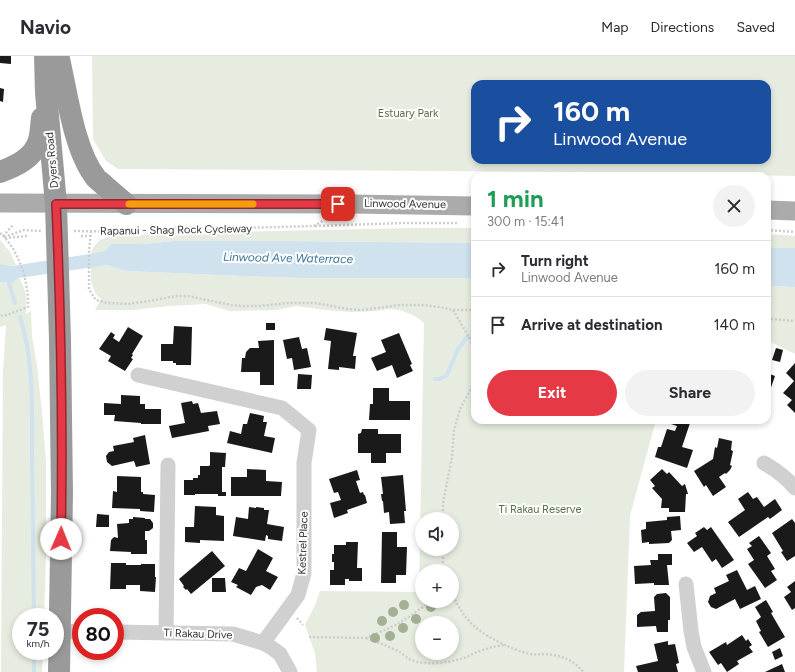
<!DOCTYPE html>
<meta charset="utf-8">
<style>
:root{--surface:#fff;--page:#f2f2f3;--text:#2b2b33;--muted:#7c7c81;--line:#e1e1e2;--accent:#e63946}
body{margin:0;font-family:Figtree,sans-serif;background:var(--page);color:var(--text);height:100vh;display:flex;flex-direction:column;font-size:15px;white-space:nowrap}
*{box-sizing:border-box;margin:0}
p{font-size:13px;color:var(--muted)}
.icon{flex:none;width:22px;height:22px;fill:none;stroke:currentColor;stroke-width:2;stroke-linecap:round;stroke-linejoin:round}
.map{position:relative;flex:1;overflow:hidden}
.panel{position:absolute;left:471px;top:116px;width:300px;height:252px;display:flex;flex-direction:column;background:var(--surface);border-radius:12px;box-shadow:0 2px 6px #0003}
.panel>*{flex:none}
.banner{position:absolute;left:471px;top:24px;width:300px;height:84px;border-radius:12px;box-shadow:0 2px 6px #0003;background:#1a4fa0;color:#fff;overflow:hidden}
.controls{position:absolute;left:415px;top:456px;display:grid;gap:8px}
.controls a{display:grid;place-items:center;width:44px;height:44px;border-radius:50%;background:var(--surface);box-shadow:0 2px 6px #0003;font-size:20px}
.speed{position:absolute;left:12px;top:552px;display:flex;gap:8px;font-size:20px;font-weight:700;text-align:center}
.speed>*{display:grid;place-content:center;width:52px;height:52px;border-radius:50%;background:var(--surface);box-shadow:0 2px 6px #0003;line-height:1}
.speed small{font-size:10px;font-weight:400}
.speed .limit{border:6px solid #d22;background:#fff;color:#111}
.pin{position:absolute;display:grid;place-items:center;width:34px;height:34px;color:#fff;margin:-17px;border-radius:8px;box-shadow:0 2px 6px #0006}
.me{position:absolute;width:44px;margin:-22px;rotate:1deg;stroke-linejoin:round;filter:drop-shadow(0 0 3px #0008)}
.turn{display:flex;align-items:center;gap:14px;height:84px;padding:0 16px;font-size:18px}
.turn .icon{width:52px;height:52px;stroke-width:2.5}
.turn b{display:block;font-size:28px;line-height:34px}
.round{display:grid;place-items:center;flex:none;width:42px;height:42px;border-radius:21px;background:var(--page)}
.summary{display:flex;align-items:center;justify-content:space-between;height:68px;padding:0 16px}
h1{font-size:24px;font-weight:700;line-height:30px;color:#1e9e55}
.cta{display:flex;gap:8px;margin-top:auto;padding:8px 16px}
.cta a{flex:1;height:46px;border-radius:24px;background:var(--accent);color:#fff;font-size:16px;font-weight:700;line-height:46px;text-align:center}
.cta a+a{background:var(--page);color:var(--text)}
ul{padding:0;list-style:none}
li{display:flex;align-items:center;gap:12px;height:56px;padding:0 16px;border-top:1px solid var(--line)}
li div{flex:1}
li b{display:block;font-size:15px}
li em{font-style:normal}
header{display:flex;align-items:center;gap:24px;box-sizing:border-box;height:56px;padding:0 20px;background:var(--surface);border-bottom:1px solid var(--line)}
header strong{font-size:19px}
nav{display:flex;gap:22px;margin-inline-start:auto;font-size:14px}
.map>svg:first-child{display:block}
.green{fill:#e6ecdf;fill-rule:evenodd}
.water{fill:#cfe2ee}
.lines{fill:none;stroke-linecap:round;stroke-linejoin:round}
.stream{stroke:#cfe2ee;stroke-width:4}
.building{fill:#1a1a1a}
.path{stroke:#cdcdcd;stroke-width:2.5;stroke-dasharray:2 2;stroke-linecap:butt}
.minor{stroke:#d0d0d0;stroke-width:15}
.major{stroke:#ababab;stroke-width:19}
.highway{stroke:#9a9a9a;stroke-width:22}
.tree{fill:#a2b095}
.route-casing{stroke:#96252e;stroke-width:10}
.route{stroke:#e63946;stroke-width:7}
.slow{stroke:#f59e0b;stroke-width:7}
.labels{text-anchor:middle;dominant-baseline:central;stroke-width:4;stroke-linejoin:round;paint-order:stroke}
.park-label{font-size:11px;fill:#56703f;stroke:#fff}
.street-label{font-size:11px;fill:#333;stroke:#fff}
.water-label{font-size:12px;font-style:italic;fill:#3f7597;stroke:#fff}
</style>
<header>
<strong>Navio</strong>
<nav><a>Map</a><a>Directions</a><a>Saved</a></nav>
</header>
<div class="map">
<svg width="795" height="616" viewBox="0 0 795 616">
<rect width="100%" height="100%" fill="#fff"/>
<g class="green">
<path d="M92 0H795V120L601 116 118 113 106 105 93 83ZM475 28H767V104H475Z"/>
<path d="M410 172H475V187L289 185H174L143 188H111L107 193 102 196 100 210 107 209 126 215 242 220 302 222H475V364H656L630 460 624 616H317L315 597 305 569 316 547 320 535 419 536 424 267 415 260 400 254 389 253 377 255 352 256 325 254 296 250 277 254 229 255 206 248 169 250 134 254H95L101 243 95 237 91 225V217L90 202 92 194 95 189 100 184 111 180 119 178 142 179 168 175 237 176ZM422 463H452V493H422ZM422 515H452V545H422ZM422 567H452V597H422Z"/>
<path d="M767 178 795 180V192H767Z"/>
<path d="M0 184 10 196 16 209 12 210 0 208Z"/>
<path d="M19 222C27 235 27 243 26 258L31 255 32 280 37 310 42 356 46 406V501L44 561H21V595H43L42 616H1L3 316 6 269 0 271V226L12 227Z"/>
<path d="M767 230 795 231V298L767 284Z"/>
</g>
<g class="water">
<path d="M174 185H289L475 187V222H302L242 220 126 215 107 209 19 222 12 227 0 226V208L12 210 102 196 107 193 111 188H143Z"/>
<path d="M767 192H795V231L767 230Z"/>
</g>
<g class="lines">
<g class="stream">
<path d="M7 221 15 247"/>
<path d="M20 261C34 303 32 356 32 400 33 454 33 507 34 561"/>
<path d="M435 323H440L447 319 458 293 463 287 466 282 475 280"/>
<path d="M34 595V616"/>
</g>
</g>
<g class="building">
<path d="M0 0H11V8L0 7Z"/>
<path d="M0 32 4 33 3 46 0 45Z"/>
<rect x="266" y="267" width="9" height="7"/>
<path d="M174 270 192 271 191 309H176V307H173V305H161V288H173Z"/>
<path d="M128 271 143 280 132 298 133 299 131 302 133 303 125 315 108 305 111 300 99 293 111 276 115 279 113 282 119 286Z"/>
<path d="M326 272 357 277 353 300H356L355 313 339 311V314L328 313 331 285 324 284Z"/>
<path d="M399 277 412 308 410 309 413 315 397 322 392 309 377 315 371 302 386 296 381 284Z"/>
<path d="M299 281 302 293 307 292 311 311 294 314 292 302 287 303 283 284Z"/>
<path d="M274 284V329H260V316H241L242 302H245L246 296 250 292H259L258 285Z"/>
<path d="M776 292 783 294 780 306 772 304Z"/>
<path d="M795 307V357L787 349 792 344 783 337 794 325 786 317Z"/>
<path d="M767 317 775 320 767 343Z"/>
<path d="M298 318 312 319 311 333H297Z"/>
<path d="M373 332H389V345H410V364H369L370 348H373Z"/>
<path d="M121 339 140 340V348H145V353H161V368H141V367L114 365 115 359H104V347L121 348Z"/>
<path d="M192 345 193 348 198 347 201 357 217 355 220 368 208 370 209 375 172 382 169 370 185 367 181 347Z"/>
<path d="M250 357 264 360 263 366H267L264 380 275 382 272 397 227 387 230 375 241 378 243 368H247Z"/>
<path d="M672 364H691L682 391 693 394 687 412 655 401 658 391H661L667 373 675 375 677 370 671 368Z"/>
<path d="M362 373H378V378H401V397H386V407H371V397H358V378L361 377Z"/>
<path d="M145 379 150 408 136 411 134 405 112 410 107 406 106 400 109 396 114 395 113 390 134 386 133 382Z"/>
<path d="M719 382 732 385 731 394 733 395 730 409 732 410 730 414 726 418 725 417 719 421 726 431 713 440 706 429 704 431 694 415 713 403 715 391 717 392Z"/>
<path d="M210 396 226 397 225 411H222V436H226V440H218V438H195V439H184V424H193V422H198V419H200V410H209L210 409Z"/>
<path d="M247 413 266 414V425L282 426 281 440H231V421H247Z"/>
<path d="M662 413 667 418 669 416 682 430 685 428 688 438H686L685 456H669V452H661L662 443 652 432 655 430 650 424Z"/>
<path d="M357 414 360 424 356 425 360 437 363 436 364 439H365L367 447 347 454 348 457 334 462 330 447 341 444 338 436 334 437 329 423Z"/>
<path d="M403 419 406 455H404L405 467 390 468 389 456 384 457 383 445H382L381 438H383L381 421Z"/>
<path d="M117 420 141 421V436H143V438L155 439 154 456 140 455V453L112 452 113 435 117 436Z"/>
<path d="M748 436 753 443 757 441 764 451 775 443 782 454 770 463 768 461 739 481 728 466 745 454 738 443Z"/>
<path d="M195 450 216 451V459L224 460V485L200 484V487L185 486V471H194Z"/>
<path d="M249 451 256 452V451L264 452V454H269L267 468 284 471 282 485 268 483V480L266 479 265 485 233 480 236 461 248 463Z"/>
<path d="M97 458 109 459V471H96Z"/>
<path d="M680 460 681 474 671 475 672 484 669 487 649 488V486L642 487 641 474 646 473V466L667 464V461Z"/>
<path d="M133 461 145 462V463H150L153 467V472L149 475H145V484H147V498H131V496L110 495 111 484 114 481 118 482 117 468 129 467V463H133Z"/>
<path d="M792 463 795 467V500L787 505 781 496 783 495 772 477Z"/>
<path d="M704 471 707 474 711 471 734 504 722 512 716 503 712 506 702 491 694 496 687 487 697 480 695 477Z"/>
<path d="M382 476H397V491H407L406 519H396V527H381Z"/>
<path d="M759 480 771 497 767 500 775 513 771 515 777 524 765 532 748 508 754 504 747 493 752 490 749 487Z"/>
<path d="M346 486H358L357 512H362V525H349V523H345V529H330V514H334V506H332V498H334V489H346Z"/>
<path d="M258 493 273 502 266 515 278 521 270 534 262 529 256 531 251 539 236 531 238 529 231 526 239 512 246 515Z"/>
<path d="M212 495 225 510 191 538 187 533 186 534 183 531 184 530 179 523Z"/>
<path d="M658 498H672V509H667L669 529H654V527L635 528 634 510 651 509 650 504H658Z"/>
<path d="M111 507H126V509H141V508H155V521H156L155 536 140 535V529H126V533H110Z"/>
<path d="M737 514 747 534 755 530 761 543 740 553 735 543 716 553 711 551 708 546 710 540 716 537 714 532 729 525 726 519Z"/>
<path d="M212 522H225L226 536H212Z"/>
<path d="M795 525V552L792 554 784 541 791 536 787 531Z"/>
<path d="M666 537 670 541V564H668V576H657L656 570 637 571V559L641 556 655 555 654 541 657 538Z"/>
<path d="M766 544 773 556 771 557 785 581 768 591 759 576 761 575 756 565 761 561 755 551Z"/>
<path d="M742 579 746 585 748 583 752 589 749 591 753 596 737 605 739 608 727 616 721 607 718 609 709 596 726 586 727 589Z"/>
<path d="M668 585V589L675 588 679 607 676 608 678 616H638L636 610 658 605 654 588Z"/>
<path d="M780 592 783 600 775 604 772 596Z"/>
<path d="M782 608 785 616H765Z"/>
</g>
<g class="lines">
<g class="path">
<path d="M315 170 404 167H458"/>
<path d="M767 174 795 176"/>
<path d="M74 175 133 176 178 171 238 172 314 170 324 164"/>
<path d="M91 175 89 195V233L93 240 96 244 107 247 128 248 149 245 176 240H188L231 249 241 250H258L289 247H315L348 253 362 254 400 249H423L439 251 453 254H475"/>
<path d="M0 177C19 194 29 226 28 251L7 259 0 260"/>
<path d="M3 180 14 168"/>
<path d="M81 180H90"/>
<path d="M4 181 24 174 41 175"/>
<path d="M5 182 27 180"/>
<path d="M453 254C461 268 470 281 475 296"/>
<path d="M767 263H772L795 265"/>
<path d="M443 463V447L452 401 454 374 460 353 473 329 475 323"/>
<path d="M443 493V515"/>
<path d="M452 536C456 547 461 556 469 565 481 579 512 594 530 598 536 599 541 598 546 598 559 599 575 604 583 616"/>
<path d="M297 562 303 569"/>
<path d="M309 581 366 582 396 569 410 560 423 551 429 545"/>
<path d="M366 582C377 586 387 590 398 595 403 598 408 603 414 605 426 609 448 607 460 603 467 602 473 597 480 595 488 592 496 590 504 589"/>
</g>
<g class="minor">
<path d="M138 319 282 352 309 374 304 407V517L298 539 263 587"/>
<path d="M764 407C776 414 786 421 795 432"/>
<path d="M686 528 691 575 694 591 704 616"/>
<path d="M59 575 81 576"/>
<path d="M115 576 233 578 263 587 272 592 280 598 290 616"/>
<path d="M166 577 168 409"/>
</g>
<g class="major">
<path d="M0 147 351 148 475 150"/>
<path d="M767 154 795 155"/>
</g>
<g class="highway">
<path d="M45 0 46 37 56 148 60 284 62 437 59 616"/>
<path d="M57 0 59 3C67 37 74 95 96 122 99 125 102 127 105 130 112 136 119 142 126 148"/>
<path d="M0 116C16 110 34 102 39 84 41 77 41 69 42 62"/>
</g>
</g>
<g class="tree">
<circle cx="404" cy="549" r="5"/>
<circle cx="431" cy="551" r="5"/>
<circle cx="393" cy="556" r="5"/>
<circle cx="416" cy="563" r="5"/>
<circle cx="382" cy="565" r="5"/>
<circle cx="403" cy="572" r="5"/>
<circle cx="390" cy="580" r="5"/>
<circle cx="375" cy="582" r="5"/>
</g>
<g class="lines">
<g class="route-casing">
<path id="route" d="M61 483C63 371 61 259 56 148H338"/>
</g>
<use href="#route" class="route"/>
<path class="slow" d="M129 148H253"/>
</g>
<g class="labels">
<g class="park-label">
<text x="408" y="57">Estuary Park</text>
<text x="540" y="453">Ti Rakau Reserve</text>
</g>
<g class="street-label">
<text transform="translate(52 104) rotate(-95)">Dyers Road</text>
<text transform="translate(405 148) rotate(1)">Linwood Avenue</text>
<text transform="translate(176 174) rotate(-1)">Rapanui - Shag Rock Cycleway</text>
<text transform="translate(303 487) rotate(-88)">Kestrel Place</text>
<text transform="translate(198 578) rotate(2)">Ti Rakau Drive</text>
</g>
<g class="water-label">
<text transform="translate(288 202) rotate(1)">Linwood Ave Waterrace</text>
</g>
</g>
</svg>
<div class="controls">
<a><svg class="icon" aria-label="sound" viewBox="0 0 24 24"><path d="M4 9h4l5-4v14l-5-4H4zM17 9q2 3 0 6"/></svg></a>
<a>+</a>
<a>−</a>
</div>
<div class="speed"><div>75<small>km/h</small></div><div class="limit">80</div></div>
<div class="pin" style="left:338px;top:148px;background:#d93025"><svg class="icon" aria-label="arrive" viewBox="0 0 24 24"><path d="M6 21V4h12l-3 4 3 4H6"/></svg></div>
<svg class="me" style="left:61px;top:483px" viewBox="-20 -20 40 40"><circle r="19" fill="#fff"/><path d="M0-13L10 11 0 6-10 11z" fill="#e63946"/></svg>
<div class="banner">
<div class="turn"><svg class="icon" aria-label="right" viewBox="0 0 24 24"><path d="M7 20v-9h11M14 6l5 5-5 5"/></svg><div><b>160 m</b>Linwood Avenue</div></div>
</div>
<section class="panel">
<div class="summary"><div><h1>1 min</h1><p>300 m · 15:41</p></div><a class="round"><svg class="icon" aria-label="close" viewBox="0 0 24 24"><path d="M6 6l12 12M18 6L6 18"/></svg></a></div>
<ul>
<li><svg class="icon" aria-label="right" viewBox="0 0 24 24"><path d="M7 20v-9h11M14 6l5 5-5 5"/></svg><div><b>Turn right</b><p>Linwood Avenue</p></div><em>160 m</em></li>
<li><svg class="icon" aria-label="arrive" viewBox="0 0 24 24"><path d="M6 21V4h12l-3 4 3 4H6"/></svg><div><b>Arrive at destination</b></div><em>140 m</em></li>
</ul>
<div class="cta"><a>Exit</a><a>Share</a></div>
</section>
</div>
